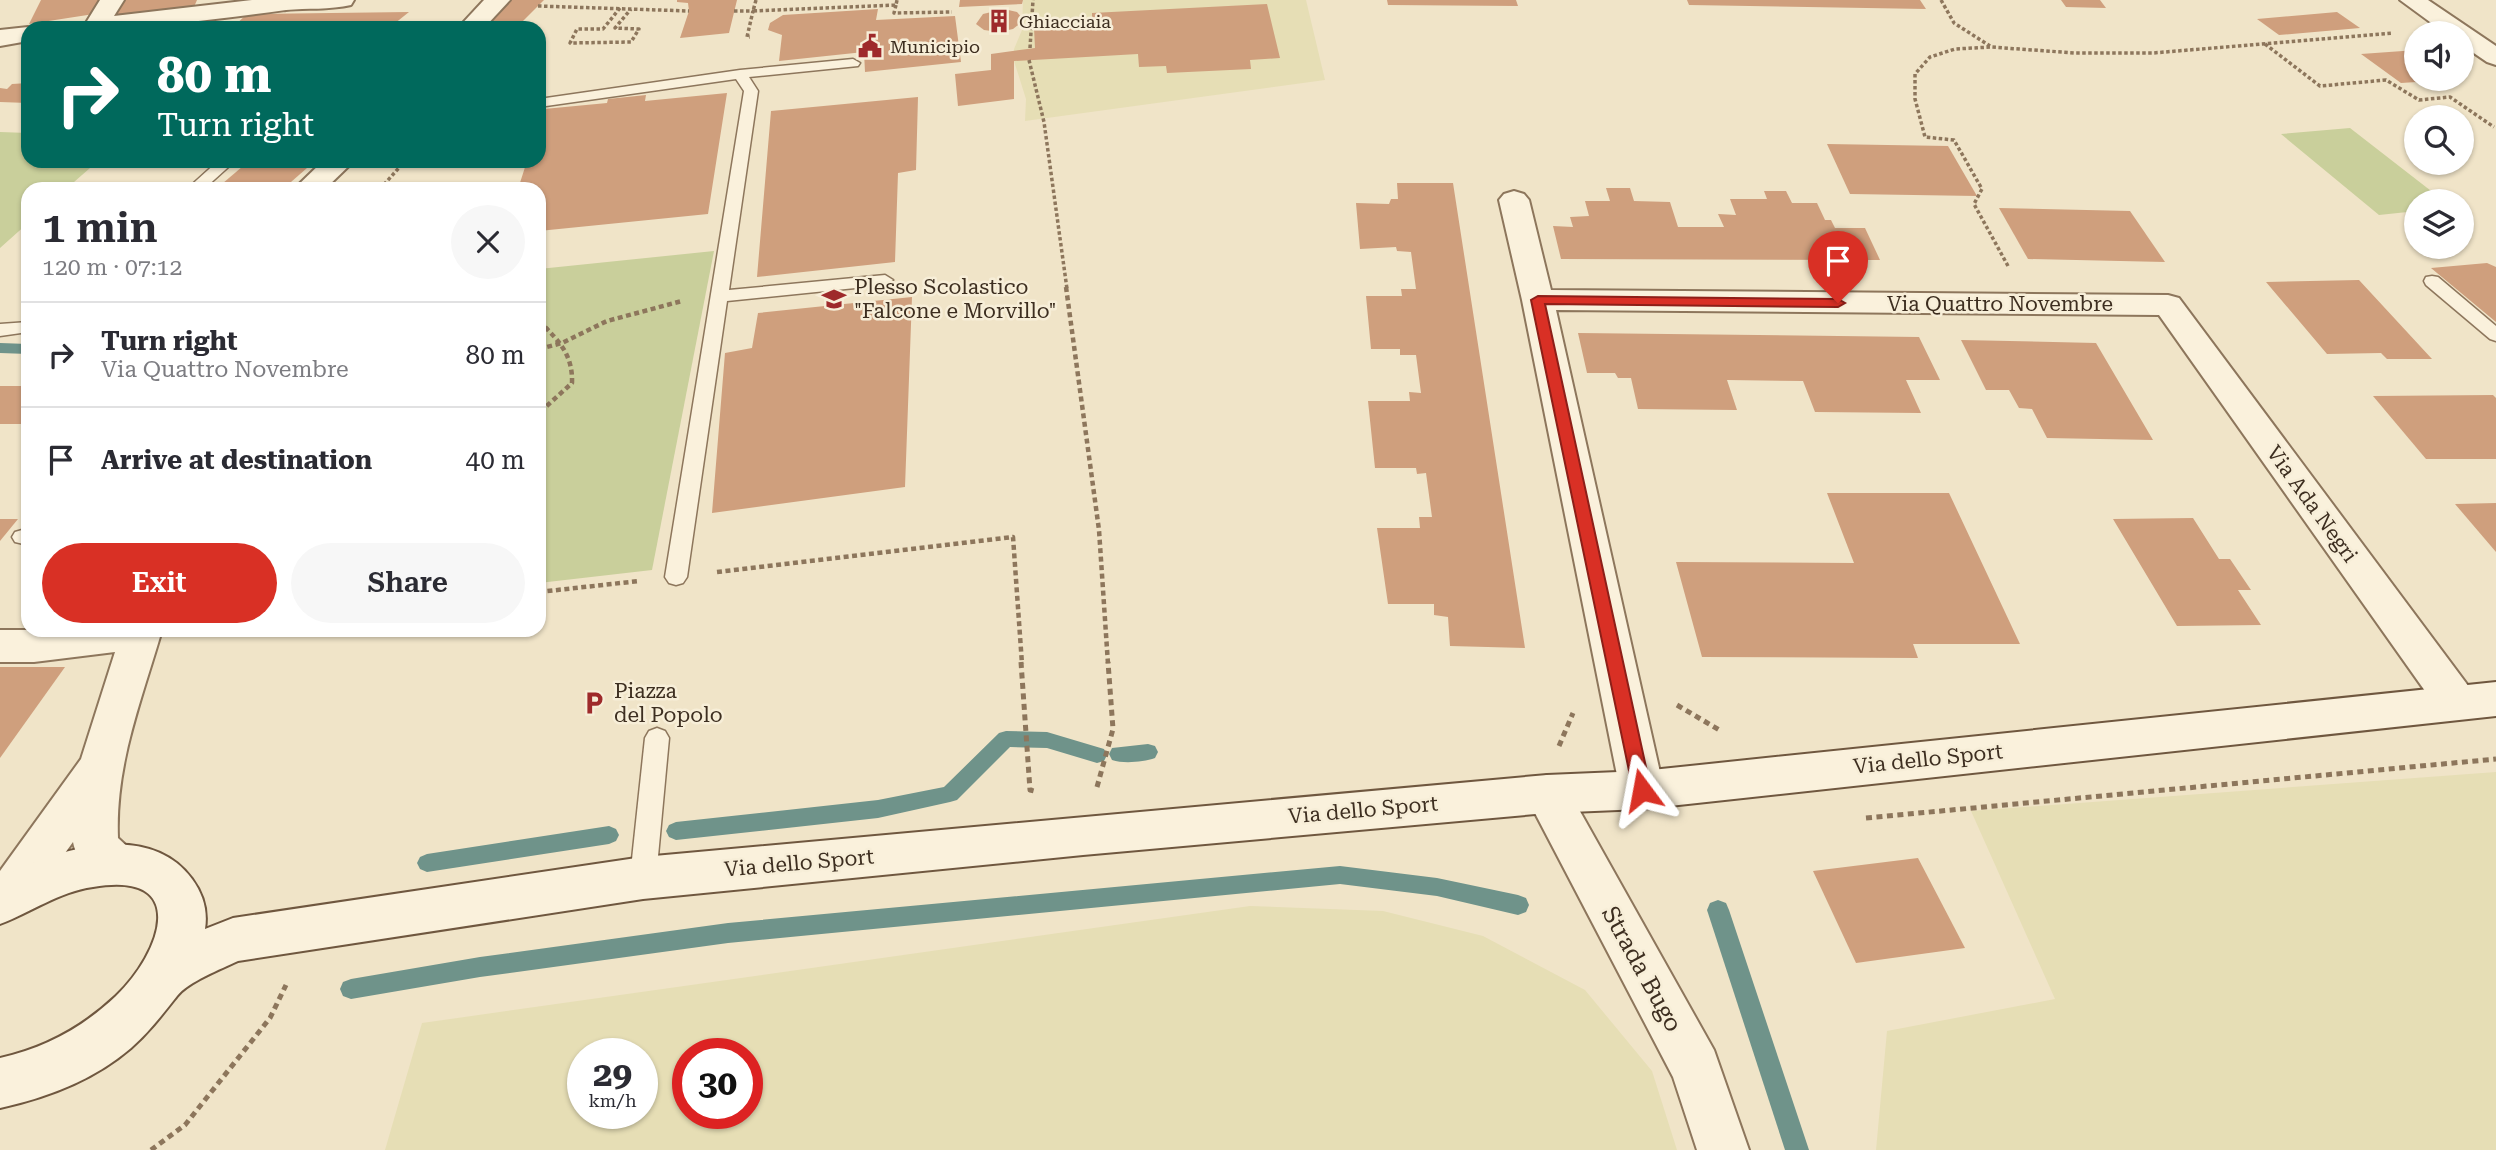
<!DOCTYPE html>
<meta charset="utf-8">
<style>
:root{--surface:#fff;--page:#f7f7f7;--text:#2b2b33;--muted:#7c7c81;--line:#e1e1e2;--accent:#d93025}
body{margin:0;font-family:"Roboto Serif",serif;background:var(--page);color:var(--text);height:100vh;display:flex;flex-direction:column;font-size:26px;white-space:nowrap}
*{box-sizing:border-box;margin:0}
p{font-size:23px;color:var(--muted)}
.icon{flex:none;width:38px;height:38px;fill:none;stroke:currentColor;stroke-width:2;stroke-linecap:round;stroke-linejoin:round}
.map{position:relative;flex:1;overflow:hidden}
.sheet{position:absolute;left:21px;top:182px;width:525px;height:455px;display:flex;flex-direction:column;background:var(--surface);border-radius:21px;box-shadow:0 2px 5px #0004}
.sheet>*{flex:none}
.hud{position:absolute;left:21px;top:21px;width:525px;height:147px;border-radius:21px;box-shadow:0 2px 5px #0004;background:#00695c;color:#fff;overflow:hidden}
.tools{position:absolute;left:2404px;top:21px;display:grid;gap:14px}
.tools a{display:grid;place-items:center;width:70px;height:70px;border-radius:50%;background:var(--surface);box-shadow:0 2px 5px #0004;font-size:35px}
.speed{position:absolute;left:567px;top:1038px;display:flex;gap:14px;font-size:35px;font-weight:700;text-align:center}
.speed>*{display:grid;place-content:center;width:91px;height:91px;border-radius:50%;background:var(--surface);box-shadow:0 2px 5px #0004;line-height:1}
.speed small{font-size:18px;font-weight:400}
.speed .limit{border:10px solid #d22;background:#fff;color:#111}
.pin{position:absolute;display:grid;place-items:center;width:60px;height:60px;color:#fff;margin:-72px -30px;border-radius:50% 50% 50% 0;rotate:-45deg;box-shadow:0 0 7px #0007}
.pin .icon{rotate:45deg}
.me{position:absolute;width:77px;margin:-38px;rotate:347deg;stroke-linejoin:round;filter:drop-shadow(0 0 5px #0008)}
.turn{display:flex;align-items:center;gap:24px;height:147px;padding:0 21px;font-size:32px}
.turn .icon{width:91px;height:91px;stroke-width:2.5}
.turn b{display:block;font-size:49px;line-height:60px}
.round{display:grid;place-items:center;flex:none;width:74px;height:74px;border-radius:37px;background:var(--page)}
.summary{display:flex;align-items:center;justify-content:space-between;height:119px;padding:0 21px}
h1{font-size:42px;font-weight:600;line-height:52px}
.button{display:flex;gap:14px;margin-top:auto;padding:14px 21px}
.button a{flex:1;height:80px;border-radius:42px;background:var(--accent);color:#fff;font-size:28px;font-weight:600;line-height:80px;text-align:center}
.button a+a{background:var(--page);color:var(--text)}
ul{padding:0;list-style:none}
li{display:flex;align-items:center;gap:21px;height:105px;padding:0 21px;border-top:2px solid var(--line)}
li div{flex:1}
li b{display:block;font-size:26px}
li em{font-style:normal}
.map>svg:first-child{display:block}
.farmland{fill:#e6deb5;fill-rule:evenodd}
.green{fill:#c9cf9b}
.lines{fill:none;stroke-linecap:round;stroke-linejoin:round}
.stream{fill:#6f938a;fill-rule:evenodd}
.building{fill:#cf9f7d}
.lane-casing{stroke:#8d765c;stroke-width:3}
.street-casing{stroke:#8d765c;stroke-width:4}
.secondary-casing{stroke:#6f573f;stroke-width:4}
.path-far2{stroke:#8d765c;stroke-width:3.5;stroke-dasharray:3.5 2.5;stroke-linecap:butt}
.path-far1{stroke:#8d765c;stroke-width:4.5;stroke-dasharray:5 3.5;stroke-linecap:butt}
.path{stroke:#8d765c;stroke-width:5;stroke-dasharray:6 4.5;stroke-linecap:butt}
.lane{fill:#faf1dc;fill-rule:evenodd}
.street{fill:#faf1dc;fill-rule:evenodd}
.secondary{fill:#faf1dc;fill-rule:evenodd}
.route{fill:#d93025;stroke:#8d1f18;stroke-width:2}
.labels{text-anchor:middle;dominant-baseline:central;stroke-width:5;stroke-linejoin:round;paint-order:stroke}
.far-poi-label{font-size:18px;fill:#3d2e20;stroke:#f7eed8;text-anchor:start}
.poi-label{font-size:21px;fill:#3d2e20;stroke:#f7eed8;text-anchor:start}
.street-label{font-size:21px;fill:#3d2e20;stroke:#f7eed8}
.near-street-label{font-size:24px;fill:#3d2e20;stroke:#f7eed8}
</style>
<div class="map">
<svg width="2496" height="1150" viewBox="0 0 2496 1150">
<rect width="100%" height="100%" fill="#f0e4c8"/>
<g class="farmland">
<path d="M1023 0H1306L1325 80 1025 121 1026 99 1014 61V49L1022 30Z"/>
<path d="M2496 772V1150H1876L1887 1031 2055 999 1971 811Z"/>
<path d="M1250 906 1383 911 1483 936 1585 990 1652 1071 1677 1150H385L422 1023ZM583 1054H642V1113H583ZM688 1054H747V1113H688Z"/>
</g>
<g class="green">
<path d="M2350 128 2444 201H2417V211L2379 215 2281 134Z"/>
<path d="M0 132 28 133V161H98L66 189H28V223L0 248Z"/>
<path d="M714 251 652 570 539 583V269Z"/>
</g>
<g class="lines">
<g class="stream">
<path d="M0 343 28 344V354L0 353Z"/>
<path d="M1006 731 1047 732 1104 749 1107 755 1104 761 1097 763 1047 748 1010 747 957 800 950 802 878 818 676 840 669 837 666 831 669 825 676 822 878 800 944 787 999 733Z"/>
<path d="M1148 744 1155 746 1158 752 1155 758C1143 762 1124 764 1112 760L1109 754 1112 748Z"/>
<path d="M609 826 616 829 619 835 616 841 609 844 427 872 420 869 417 863 420 857 427 854Z"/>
<path d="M1340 866 1437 878 1518 895 1526 898 1529 905 1526 912 1518 915 1437 896 1340 884 728 943 480 977 351 999 343 996 340 989 343 982 351 979 480 957 728 923Z"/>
<path d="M1718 900 1726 903 1729 910 1809 1150H1785L1707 910 1710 903Z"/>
</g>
</g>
<g class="building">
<path d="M41 0H102L94 14 29 24Z"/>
<path d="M121 0H197L193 9 111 19Z"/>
<path d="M509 0H544L516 28H479Z"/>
<path d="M677 0H737L729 33 680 38 689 11 688 3 677 2Z"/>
<path d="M960 0H1023L1022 4 959 7Z"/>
<path d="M1387 0H1516L1518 6 1388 5Z"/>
<path d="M1687 0H1920L1926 9 1689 5Z"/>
<path d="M2061 0H2100L2106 8 2066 7Z"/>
<path d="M1267 4 1280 58 1250 60 1251 69 1167 73 1166 66 1139 67 1138 54 1014 61V99L958 106 955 74 991 70V54L1035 48 1034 28 1092 26V13Z"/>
<path d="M878 9 876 20 955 16 961 62 865 72 864 52 779 61 782 35 768 30 770 23 783 15Z"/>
<path d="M1004 9 1017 12 1023 19 1022 22 1013 29 999 32 984 30 976 24 983 14Z"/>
<path d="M409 12 389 28H232L247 14Z"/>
<path d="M2337 12 2360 28 2279 35 2257 19Z"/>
<path d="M207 19 200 28H174L180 21Z"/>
<path d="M2417 50V79L2432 81 2401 83 2361 54Z"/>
<path d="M28 83V103L0 102V88L7 89 12 84Z"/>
<path d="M727 93 708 214 539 231V189H518L527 161H539V123L544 109 607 103 608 99 646 95 645 101Z"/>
<path d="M918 97 916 170 898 173 895 262 757 277 771 111Z"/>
<path d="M1827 144 1948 146 1977 196 1850 194Z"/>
<path d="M249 161H315L283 189H216Z"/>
<path d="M1397 183H1453L1525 648 1450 646 1448 617 1434 615V604H1388L1377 528H1420L1419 517H1432L1426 473 1417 474 1416 468H1375L1368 401H1410L1409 392 1421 393 1416 355H1400V349H1371L1366 296H1402L1401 289H1416L1411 252 1397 251 1396 247 1360 249 1356 203 1389 204 1391 199H1398Z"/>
<path d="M1606 188H1630L1634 201 1670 202 1678 227H1724L1718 214 1736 215 1730 199H1767L1764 191H1786L1792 203H1817L1825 220H1831L1835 228H1865L1880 260 1561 259 1553 226 1573 227 1570 217 1589 216 1585 201H1610Z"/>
<path d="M1999 208 2130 211 2165 262 2028 259Z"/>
<path d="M2487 263 2496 267V322L2431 268Z"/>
<path d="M2359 280 2432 359H2387L2381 353 2327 354 2266 282Z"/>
<path d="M912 297 905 487 712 513 725 353 752 348 758 313Z"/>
<path d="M1578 333 1919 337 1940 380H1906L1921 413 1815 412 1803 381 1727 380 1737 410 1638 409 1631 378H1618L1615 373H1587Z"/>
<path d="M1961 340 2096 343 2153 440 2047 438 2032 409 2019 408 2009 390H1986Z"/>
<rect x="0" y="386" width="28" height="38"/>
<path d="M2493 395 2496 398V459H2426L2373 396Z"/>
<path d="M1827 493H1949L2020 644H1913L1918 658 1702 657 1676 562 1854 563Z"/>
<path d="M2496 503V552L2455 504Z"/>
<path d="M2193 518 2219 559H2230L2251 590H2238L2261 625 2177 626 2113 519Z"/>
<path d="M0 519H18L0 541Z"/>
<path d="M0 667H65L0 758Z"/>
<path d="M1918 858 1965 948 1856 963 1813 871Z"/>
</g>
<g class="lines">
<g class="lane-casing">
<g id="lane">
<path d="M853 59 860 63 858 66 749 77 758 91 729 290 885 275 893 280 885 285 727 301 687 577 683 583 676 585 669 583 665 577 744 91 736 79 539 107V99L740 70Z"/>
<path d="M218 161H235L204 189H187Z"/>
<path d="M2432 276 2438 277 2496 326V341L2490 339 2426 285 2424 281 2426 277Z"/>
<path d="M28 322V332L0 336V324Z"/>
<path d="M22 530 28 531V545L15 542 12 537 15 532Z"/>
<path d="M657 728 665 731 669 738 656 878 652 886 643 889 634 886 630 878 645 738 649 731Z"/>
</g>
</g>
<g class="street-casing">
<g id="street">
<path d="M100 0H124L114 16 252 0H354L351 5C330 10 307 8 286 10 219 19 153 28 85 28L84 26Z"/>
<path d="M484 0H510L484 28H458Z"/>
<path d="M2400 0H2428L2496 46V65L2487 62 2462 45V33H2445Z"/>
<path d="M28 27 34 28H28V41L0 46V30Z"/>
<path d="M323 161H354L325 189H294Z"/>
<path d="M1514 191 1524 194 1529 200 1551 290 2168 295 2179 298 2472 691 2478 703 2472 715 2457 720 2442 715 2159 315 1556 310 1664 790 1658 803 1642 809 1626 803 1620 790 1522 300 1499 200 1504 194Z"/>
<path d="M0 630H162C142 699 115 764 118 838L131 850 138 864 131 878 115 884C95 877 77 864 73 842L21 914 5 920 0 918V871L81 759 115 652 34 662H0Z"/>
<path d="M1547 775 1563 781 1714 1050 1749 1150H1697L1673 1077 1525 794 1531 781Z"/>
</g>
</g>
<g class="secondary-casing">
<path id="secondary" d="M2496 682V716L1642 809 1547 813 1083 855 643 899 238 961C221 969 188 982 177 996 162 1015 149 1032 131 1048 94 1080 46 1098 0 1108V1058C45 1048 82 1028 116 996 161 953 191 870 93 887 58 892 32 912 0 924V878C54 850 148 819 192 879 203 894 208 911 205 929L233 918 643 857 1547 775 1642 771Z"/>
</g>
<g class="path-far2">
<path d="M756 0 753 11 896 5 897 0"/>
<path d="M1941 0 1954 23 1990 46"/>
<path d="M896 5 894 13 952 12"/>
<path d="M538 6 689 11"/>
<path d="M620 8 603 29H577L570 43 631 42 639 29 615 28 631 9"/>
<path d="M734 11H753L747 37H750"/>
<path d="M2265 44 2320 86 2386 80 2419 100 2450 97 2494 127"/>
<path d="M1030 48 1033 0"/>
<path d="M1029 60 1044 122 1067 289"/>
<path d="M118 188 157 189"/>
<path d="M380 189 405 161"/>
<path d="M2008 266 1974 204 1982 189 1954 140 1925 137 1915 99V74L1930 57 1955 49 1991 47 2075 53H2153L2393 33"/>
</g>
<g class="path-far1">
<path d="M1066 287 1099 530 1108 664"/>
<path d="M539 321C558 340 573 354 572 383L539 413"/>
<path d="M539 349 562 343 607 321 682 301"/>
<path d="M717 572 1013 537 1022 664"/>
<path d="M539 592 639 581"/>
<path d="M187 632 221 630"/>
</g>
<g class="path">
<path d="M1021 662 1030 790 1034 791"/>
<path d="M1677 705 1721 731"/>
<path d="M1559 746 1573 713"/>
<path d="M1097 787 1113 729 1108 662"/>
<path d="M1866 818 2496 759"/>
<path d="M151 1150 185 1125 270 1018 286 985"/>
</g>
<use href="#lane" class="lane"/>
<use href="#street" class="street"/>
<use href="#secondary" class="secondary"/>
</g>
<path class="route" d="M1538 296 1838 299 1845 303 1838 307 1545 304 1651 790 1649 795 1642 798 1636 795 1633 790 1531 300Z"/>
<defs>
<g id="building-bare" transform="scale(1.89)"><path d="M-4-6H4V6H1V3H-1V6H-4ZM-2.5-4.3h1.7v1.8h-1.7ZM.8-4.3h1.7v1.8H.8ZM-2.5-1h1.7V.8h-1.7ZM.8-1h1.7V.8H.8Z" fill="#9e2a2b" stroke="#f7eed8" stroke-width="2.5" paint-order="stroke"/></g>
<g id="civic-bare" transform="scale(1.89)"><path d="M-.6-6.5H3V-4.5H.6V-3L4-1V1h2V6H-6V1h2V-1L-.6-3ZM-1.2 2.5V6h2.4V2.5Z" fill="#9e2a2b" stroke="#f7eed8" stroke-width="2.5" paint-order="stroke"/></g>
<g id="school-bare" transform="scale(1.89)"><path d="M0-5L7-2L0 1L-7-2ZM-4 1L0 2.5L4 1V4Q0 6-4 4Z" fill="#9e2a2b" stroke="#f7eed8" stroke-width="2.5" paint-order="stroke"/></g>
<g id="parking-bare" transform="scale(1.89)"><path d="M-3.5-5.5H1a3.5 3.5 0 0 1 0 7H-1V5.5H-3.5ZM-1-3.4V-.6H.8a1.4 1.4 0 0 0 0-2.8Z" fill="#9e2a2b" stroke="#f7eed8" stroke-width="2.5" paint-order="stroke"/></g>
</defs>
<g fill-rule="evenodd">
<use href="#building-bare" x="999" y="21"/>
<use href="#civic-bare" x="870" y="46"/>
<use href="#school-bare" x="834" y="299"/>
<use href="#parking-bare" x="594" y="703"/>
</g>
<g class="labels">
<g class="far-poi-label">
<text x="1019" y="21">Ghiacciaia</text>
<text x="890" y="46">Municipio</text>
</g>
<g class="poi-label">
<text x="854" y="287">Plesso Scolastico<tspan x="854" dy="24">"Falcone e Morvillo"</tspan></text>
<text x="614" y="691">Piazza<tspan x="614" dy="24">del Popolo</tspan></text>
</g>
<g class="street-label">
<text x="2000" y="304">Via Quattro Novembre</text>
<text transform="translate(2312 504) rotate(54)">Via Ada Negri</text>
<text transform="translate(1928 759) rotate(-6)">Via dello Sport</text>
<text transform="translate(1363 810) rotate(-5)">Via dello Sport</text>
<text transform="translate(799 863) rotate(-5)">Via dello Sport</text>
</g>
<g class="near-street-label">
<text transform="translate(1642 969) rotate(61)">Strada Bugo</text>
</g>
</g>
</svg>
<div class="tools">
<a><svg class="icon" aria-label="sound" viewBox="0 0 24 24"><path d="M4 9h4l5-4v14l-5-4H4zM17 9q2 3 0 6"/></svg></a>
<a><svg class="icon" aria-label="search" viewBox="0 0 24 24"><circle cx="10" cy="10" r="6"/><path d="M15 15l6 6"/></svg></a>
<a><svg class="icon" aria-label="layers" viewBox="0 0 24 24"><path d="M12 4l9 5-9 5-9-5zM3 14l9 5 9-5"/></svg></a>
</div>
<div class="speed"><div>29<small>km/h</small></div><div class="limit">30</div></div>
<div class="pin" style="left:1838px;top:303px;background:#d93025"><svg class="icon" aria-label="arrive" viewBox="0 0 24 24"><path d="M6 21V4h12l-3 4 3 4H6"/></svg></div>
<svg class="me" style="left:1642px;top:790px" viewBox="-20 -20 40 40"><path d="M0-17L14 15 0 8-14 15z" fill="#d93025" stroke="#fff" stroke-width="4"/></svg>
<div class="hud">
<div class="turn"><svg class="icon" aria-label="right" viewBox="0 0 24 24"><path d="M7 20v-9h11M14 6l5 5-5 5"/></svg><div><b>80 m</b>Turn right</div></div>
</div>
<section class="sheet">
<div class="summary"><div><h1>1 min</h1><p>120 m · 07:12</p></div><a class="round"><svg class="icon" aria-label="close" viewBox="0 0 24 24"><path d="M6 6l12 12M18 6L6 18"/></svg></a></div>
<ul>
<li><svg class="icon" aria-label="right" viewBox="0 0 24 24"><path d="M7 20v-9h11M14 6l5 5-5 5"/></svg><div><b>Turn right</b><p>Via Quattro Novembre</p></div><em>80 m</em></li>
<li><svg class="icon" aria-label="arrive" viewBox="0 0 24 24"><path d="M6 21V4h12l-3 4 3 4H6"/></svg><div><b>Arrive at destination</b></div><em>40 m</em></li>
</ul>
<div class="button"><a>Exit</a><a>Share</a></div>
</section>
</div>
